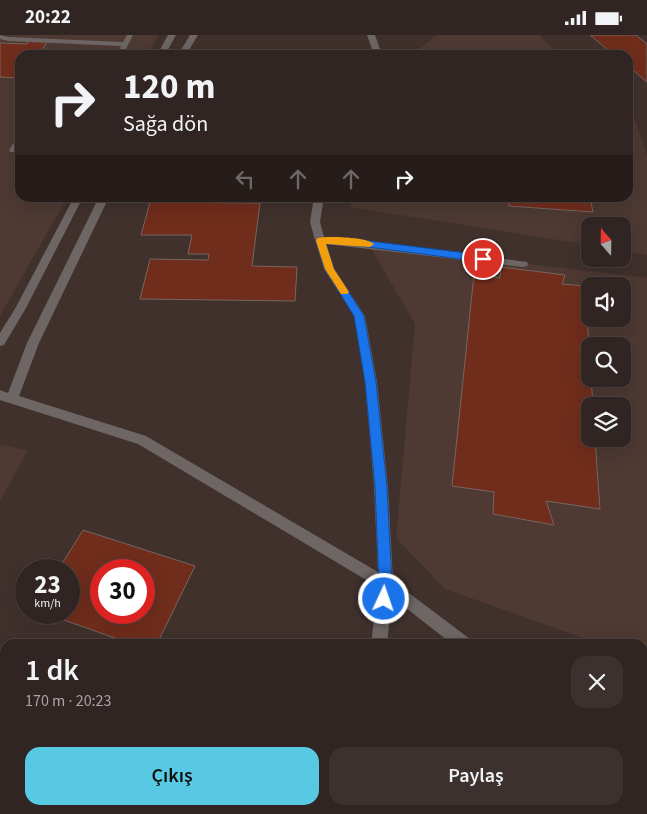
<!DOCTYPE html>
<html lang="tr">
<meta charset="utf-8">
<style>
:root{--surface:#302522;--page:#3c312f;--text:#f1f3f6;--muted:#a8a5a5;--line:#4b4240;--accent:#57c9e3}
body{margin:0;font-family:"Source Sans 3",sans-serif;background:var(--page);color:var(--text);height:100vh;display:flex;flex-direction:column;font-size:19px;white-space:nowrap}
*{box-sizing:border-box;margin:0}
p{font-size:16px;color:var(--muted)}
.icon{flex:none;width:28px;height:28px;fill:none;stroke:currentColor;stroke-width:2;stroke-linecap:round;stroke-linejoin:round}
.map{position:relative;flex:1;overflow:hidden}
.drawer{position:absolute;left:0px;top:604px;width:648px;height:176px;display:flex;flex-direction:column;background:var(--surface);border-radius:15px 15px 0 0;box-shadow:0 5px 20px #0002,0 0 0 1px var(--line)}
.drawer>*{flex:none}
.guide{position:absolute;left:15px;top:15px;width:618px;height:152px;border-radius:15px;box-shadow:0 5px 20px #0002,0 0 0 1px var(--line);background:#302522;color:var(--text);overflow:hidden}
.needle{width:32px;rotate:340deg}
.controls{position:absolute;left:581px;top:182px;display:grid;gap:10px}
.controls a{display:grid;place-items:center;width:50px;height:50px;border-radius:10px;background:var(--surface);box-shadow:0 5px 20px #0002,0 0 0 1px var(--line);font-size:25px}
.speed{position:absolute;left:15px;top:524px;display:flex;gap:10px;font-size:25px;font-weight:700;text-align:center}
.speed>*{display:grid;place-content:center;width:65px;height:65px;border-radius:50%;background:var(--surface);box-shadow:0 5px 20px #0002,0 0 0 1px var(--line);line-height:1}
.speed small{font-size:12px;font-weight:400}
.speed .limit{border:8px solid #d22;background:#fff;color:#111}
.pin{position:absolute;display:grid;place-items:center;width:42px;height:42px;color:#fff;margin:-21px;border:2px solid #fff;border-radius:50%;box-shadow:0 1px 5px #0007}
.me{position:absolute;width:55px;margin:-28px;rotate:3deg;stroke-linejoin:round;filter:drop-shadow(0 0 4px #0008)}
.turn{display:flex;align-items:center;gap:18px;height:105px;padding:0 25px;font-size:22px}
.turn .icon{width:65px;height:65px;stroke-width:2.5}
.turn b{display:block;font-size:35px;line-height:42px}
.lanes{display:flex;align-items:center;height:48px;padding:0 25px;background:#0003;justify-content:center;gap:25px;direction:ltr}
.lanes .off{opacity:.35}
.round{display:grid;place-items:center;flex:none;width:52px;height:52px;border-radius:15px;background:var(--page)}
.summary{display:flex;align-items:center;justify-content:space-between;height:85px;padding:0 25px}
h1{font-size:30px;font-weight:600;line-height:38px}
.action{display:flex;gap:10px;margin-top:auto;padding:10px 25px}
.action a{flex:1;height:58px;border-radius:15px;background:var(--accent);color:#111;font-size:20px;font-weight:600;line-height:58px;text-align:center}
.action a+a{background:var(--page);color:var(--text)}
.status{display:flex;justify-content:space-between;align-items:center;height:35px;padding:0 25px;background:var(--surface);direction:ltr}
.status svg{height:14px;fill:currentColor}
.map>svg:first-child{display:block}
.built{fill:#4e3933;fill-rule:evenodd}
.building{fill:#702d1c;stroke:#766561;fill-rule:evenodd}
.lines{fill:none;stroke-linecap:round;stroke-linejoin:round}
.lane{fill:#6e6664;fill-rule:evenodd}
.street{fill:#6e6664;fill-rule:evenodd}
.route{fill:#1a73e8;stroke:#114b97}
.slow{fill:#f59e0b}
</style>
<div class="status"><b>20:22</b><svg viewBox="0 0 49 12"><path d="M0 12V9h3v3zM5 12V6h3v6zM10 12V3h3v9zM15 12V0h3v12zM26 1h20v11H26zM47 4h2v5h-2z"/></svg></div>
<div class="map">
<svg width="647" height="779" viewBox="0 0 647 779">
<rect width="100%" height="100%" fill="#40312d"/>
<g class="built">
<path d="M0 0H159L147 20H20V162L67 163 0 281Z"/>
<path d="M437 0H539L560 20H411Z"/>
<path d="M628 77 634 82 647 120V220L623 216 622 191H590V210L350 172 353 162H628Z"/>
<path d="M369 210 647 243V625L643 624 642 609H600L445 554 396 503 415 289ZM590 251H622V284H590ZM590 311H622V344H590ZM590 371H622V404H590Z"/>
<path d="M0 410 28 415 0 466Z"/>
</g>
<g class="building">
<path d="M590 0H636L647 9V47L628 31V20H614Z"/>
<path d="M28 6 47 7 42 15H49L46 20H20V43L0 42V8L27 9Z"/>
<path d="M509 162H590L593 177 509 171Z"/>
<path d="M150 167 260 168 252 231 297 232 295 266 140 264 150 224 208 225 209 219H188L192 200H141Z"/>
<path d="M501 232 565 240 562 249 585 251 593 371H590V404H595L600 474 546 466 554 490 493 479 494 457 452 451 474 239 500 243Z"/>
<path d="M83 495 195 531 157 609H132L44 578H69V535H58ZM101 535H144V578H101Z"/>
<path d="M642 768 647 771V779H436L438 775H642Z"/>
</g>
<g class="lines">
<g class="lane">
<path d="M0 0 8 2 123 7 127 0H133L123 20H117L121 11 8 6 0 4Z"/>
<path d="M17 103H20V111L16 117H10L9 115Z"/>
</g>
<g class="street">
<path d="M168 0H176L165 20H157Z"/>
<path d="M190 0H198L186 20H178Z"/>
<path d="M367 0H375L382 20H374Z"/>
<path d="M74 162H83L26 273 4 310 0 311V298L16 272Z"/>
<path d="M99 162H109L39 308 19 361 146 401 378 537 374 452 365 347 354 281 324 234 315 205 310 187 314 162H324L320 187 324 202 345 203 527 227 528 229 527 231 523 232 326 209 334 234 365 281 377 347 388 452 393 546 470 604 473 609H452L392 562 387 609H371L378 552 138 409 0 365V355L8 358 27 308Z"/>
<path d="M642 719 647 721V737L642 736Z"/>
<path d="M338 775H356L355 779H337Z"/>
</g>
</g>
<path class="route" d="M317 203H345L483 220 488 224 483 227 345 209H326L334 234 364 281 376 347 387 452 392 549 389 568 384 570 379 568 377 564 379 549 375 452 365 347 354 281 325 234 316 206Z"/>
<path class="slow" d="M317 203C329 201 366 202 374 209L370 212 326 209 334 234 349 257 347 259H341L325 234 316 206Z"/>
</svg>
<div class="controls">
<a><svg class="needle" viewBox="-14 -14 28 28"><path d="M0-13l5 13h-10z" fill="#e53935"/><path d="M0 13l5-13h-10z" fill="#a8a5a5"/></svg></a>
<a><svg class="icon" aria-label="sound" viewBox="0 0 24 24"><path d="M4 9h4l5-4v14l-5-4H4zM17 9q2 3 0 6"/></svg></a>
<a><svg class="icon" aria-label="search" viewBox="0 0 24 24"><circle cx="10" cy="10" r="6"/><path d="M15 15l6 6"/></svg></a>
<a><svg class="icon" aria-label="layers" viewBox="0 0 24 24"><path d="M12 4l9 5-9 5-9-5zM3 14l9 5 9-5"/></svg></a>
</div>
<div class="speed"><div>23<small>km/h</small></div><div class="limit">30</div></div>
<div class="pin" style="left:483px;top:224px;background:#d93025"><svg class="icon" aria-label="arrive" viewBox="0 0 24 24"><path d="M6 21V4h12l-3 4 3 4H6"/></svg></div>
<svg class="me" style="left:384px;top:564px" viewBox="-20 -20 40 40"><circle r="17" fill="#1a73e8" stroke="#fff" stroke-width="3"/><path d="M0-11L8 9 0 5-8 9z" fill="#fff"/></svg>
<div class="guide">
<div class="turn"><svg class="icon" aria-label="right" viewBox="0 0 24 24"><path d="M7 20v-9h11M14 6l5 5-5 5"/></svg><div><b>120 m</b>Sağa dön</div></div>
<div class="lanes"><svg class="icon off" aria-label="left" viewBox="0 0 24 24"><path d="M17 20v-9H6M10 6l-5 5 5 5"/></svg><svg class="icon off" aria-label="ahead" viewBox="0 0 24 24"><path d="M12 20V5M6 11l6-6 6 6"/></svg><svg class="icon off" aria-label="ahead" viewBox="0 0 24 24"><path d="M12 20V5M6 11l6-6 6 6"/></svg><svg class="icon" aria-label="right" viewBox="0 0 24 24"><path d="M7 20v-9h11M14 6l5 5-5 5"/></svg></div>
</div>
<section class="drawer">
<div class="summary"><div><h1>1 dk</h1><p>170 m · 20:23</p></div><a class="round"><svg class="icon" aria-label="close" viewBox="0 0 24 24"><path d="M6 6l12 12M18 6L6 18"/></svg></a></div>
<div class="action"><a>Çıkış</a><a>Paylaş</a></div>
</section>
</div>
